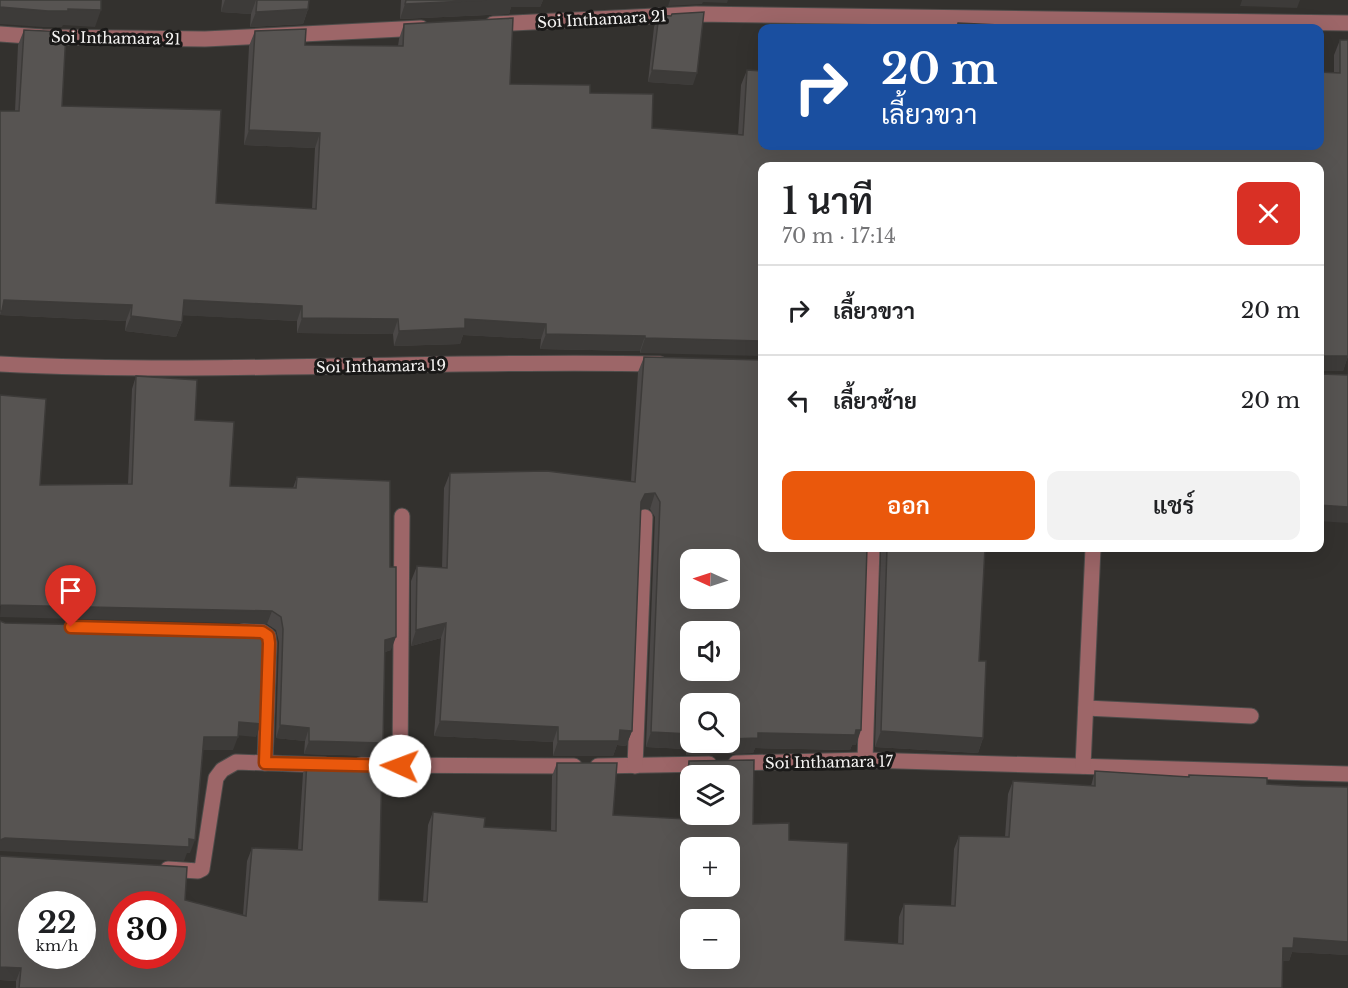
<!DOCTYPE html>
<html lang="th">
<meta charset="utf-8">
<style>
:root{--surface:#fff;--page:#f2f2f2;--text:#202124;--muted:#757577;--line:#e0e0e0;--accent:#ea580c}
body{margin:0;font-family:"Libre Baskerville",Sarabun,serif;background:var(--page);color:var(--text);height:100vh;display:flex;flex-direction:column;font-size:22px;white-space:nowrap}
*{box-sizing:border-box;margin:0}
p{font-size:20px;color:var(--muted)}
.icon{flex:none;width:33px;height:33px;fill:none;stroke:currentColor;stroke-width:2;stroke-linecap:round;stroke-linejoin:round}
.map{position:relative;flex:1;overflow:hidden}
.panel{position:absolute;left:758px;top:162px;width:566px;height:390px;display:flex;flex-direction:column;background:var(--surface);border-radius:12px;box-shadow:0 6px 24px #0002}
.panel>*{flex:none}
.banner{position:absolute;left:758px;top:24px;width:566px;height:126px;border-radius:12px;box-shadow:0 6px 24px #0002;background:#1a4fa0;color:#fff;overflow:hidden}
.needle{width:39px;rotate:273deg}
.buttons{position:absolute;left:680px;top:549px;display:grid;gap:12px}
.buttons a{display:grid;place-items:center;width:60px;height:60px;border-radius:12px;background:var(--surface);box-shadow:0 6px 24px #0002;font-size:30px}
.speed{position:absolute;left:18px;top:891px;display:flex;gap:12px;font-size:30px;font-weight:700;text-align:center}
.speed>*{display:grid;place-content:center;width:78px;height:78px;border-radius:50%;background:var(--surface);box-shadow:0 6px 24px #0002;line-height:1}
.speed small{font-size:15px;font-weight:400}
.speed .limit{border:9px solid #d22;background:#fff;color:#111}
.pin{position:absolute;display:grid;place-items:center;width:51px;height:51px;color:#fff;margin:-62px -26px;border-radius:50% 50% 50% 0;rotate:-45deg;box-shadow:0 0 6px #0007}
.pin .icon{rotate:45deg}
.me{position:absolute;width:66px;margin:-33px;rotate:272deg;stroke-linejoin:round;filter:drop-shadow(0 0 4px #0008)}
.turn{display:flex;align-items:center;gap:21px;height:126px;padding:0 24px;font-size:27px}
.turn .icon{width:78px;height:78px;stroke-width:2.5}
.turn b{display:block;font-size:42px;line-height:51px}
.round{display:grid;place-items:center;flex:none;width:63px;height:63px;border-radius:12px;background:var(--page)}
.head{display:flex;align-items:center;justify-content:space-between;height:102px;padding:0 24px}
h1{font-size:36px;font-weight:600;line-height:45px}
.action{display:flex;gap:12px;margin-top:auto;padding:12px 24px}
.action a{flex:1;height:69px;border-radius:12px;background:var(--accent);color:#fff;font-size:24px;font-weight:600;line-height:69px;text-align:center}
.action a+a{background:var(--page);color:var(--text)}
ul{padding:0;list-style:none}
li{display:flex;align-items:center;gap:18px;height:90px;padding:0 24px;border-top:2px solid var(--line)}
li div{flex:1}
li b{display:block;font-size:22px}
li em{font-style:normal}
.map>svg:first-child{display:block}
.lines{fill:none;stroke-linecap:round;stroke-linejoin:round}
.minor-casing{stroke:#4e4c4a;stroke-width:17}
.minor{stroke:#9d6668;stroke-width:15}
.wall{fill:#4b4847;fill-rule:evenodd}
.shaded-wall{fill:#3d3b39}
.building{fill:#575452;stroke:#3d3b39;stroke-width:1.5;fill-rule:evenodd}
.route-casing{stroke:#983908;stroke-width:15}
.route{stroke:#ea580c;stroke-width:10}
.labels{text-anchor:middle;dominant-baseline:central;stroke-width:6;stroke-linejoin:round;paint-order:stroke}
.street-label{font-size:15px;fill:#f6f4f3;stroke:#1a1918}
</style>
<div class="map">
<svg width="1348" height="988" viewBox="0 0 1348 988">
<rect width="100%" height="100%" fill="#33312e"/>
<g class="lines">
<g class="minor-casing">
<g id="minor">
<path d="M493 24 696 14 1348 23"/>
<path d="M0 34 42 37 205 39 421 28"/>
<path d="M0 364C220 375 440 359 660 364"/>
<path d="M244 631 262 632 268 636 269 643 265 763"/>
<path d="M1086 708 1251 716"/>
<path d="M865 760 872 548"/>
<path d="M736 763 865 760 1348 774"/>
<path d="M361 765 574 766"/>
<path d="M400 766 402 516"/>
<path d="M598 766 709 764"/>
<path d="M635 766 645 517"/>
<path d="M1083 766 1093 548"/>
<path d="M168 869 198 871 202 869 216 778 222 770 236 762 325 765"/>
</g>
</g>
<use href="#minor" class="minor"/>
</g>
<g class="wall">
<path d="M222 0H309L308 9 303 24 250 27 251 14 221 12Z"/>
<path d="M401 0H543L540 7H511L509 14 400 19Z"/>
<path d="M672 14 693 85 648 82 654 27 659 15 671 16Z"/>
<path d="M404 24 510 84 590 93 652 128 738 135 741 85 747 70 762 146H1318L1334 73V55L1340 40H1348V356L1343 371H1318V166L640 353V351L540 349 541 339 463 335 460 344 394 346 393 334 297 333V321L182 315V322L176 337 125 331 126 321 0 315V111H15L18 45 24 30 62 106 216 203 312 209 315 148 244 145 249 46 255 31 305 45 398 46 399 39Z"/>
<path d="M644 357 856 745H852L850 750 755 748 753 753 686 755V749L646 747 655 517 650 509H640L632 731 626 746 617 745 613 756H553V742L434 736 441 638 411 646V581L417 566 442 568 444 488 450 473 631 481 638 372ZM690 704 729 742H690Z"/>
<path d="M1320 374 1318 521V379Z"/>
<path d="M136 376 195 420 230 486 293 488 297 477 391 650 385 652 378 756 304 754 305 741 276 738 279 642 276 630 267 624 40 485 128 484 132 389Z"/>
<path d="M881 548H985L979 661 983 738 978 753 875 747Z"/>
<path d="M307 760 379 900 423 902 428 825 433 812 484 827 551 831 552 776 557 763 613 815 682 819 685 774 689 761 753 824 789 840 845 940 898 944 899 917 904 904 951 906 954 849 959 836 1005 837 1008 794 1013 781 1091 786 1095 771 1188 777 1189 775 1267 784 1300 786 1348 787V955L1292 952 1289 961H1283L1282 988H16V981L0 980V856L185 900 243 915 247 861 252 848 298 849 303 773Z"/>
</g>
<g class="shaded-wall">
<path d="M225 0H256L251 14 221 12Z"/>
<path d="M487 0H543L540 7H511L509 14 400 19 405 4Z"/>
<path d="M670 0H728L727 3 703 2 702 4 668 6Z"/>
<path d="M1242 0H1300L1297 8 1240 6Z"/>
<path d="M0 7 68 9 101 10 95 27 63 25 62 27H42L0 24Z"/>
<path d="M308 9 303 24 250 27 256 12Z"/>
<path d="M652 70 697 73 693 85 648 82Z"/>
<path d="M249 130 320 133 315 148 244 145Z"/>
<path d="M4 300 132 305 126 321 0 315Z"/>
<path d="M184 300 302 306 297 321 178 315Z"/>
<path d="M131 316 182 322 176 337 125 331Z"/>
<path d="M302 318 398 319 393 334 297 333Z"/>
<path d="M465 319 546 324 541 339 463 335 460 344 394 346 399 331Z"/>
<path d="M546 334 645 336 640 351 540 349Z"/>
<path d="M645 338 762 341V356L640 353Z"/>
<path d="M1321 356H1348L1343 371H1318V362Z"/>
<path d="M655 493 650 509H640L641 502 645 494Z"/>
<path d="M1318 505 1348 507V523L1318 521Z"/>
<path d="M1 604 272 611 267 624 0 617Z"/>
<path d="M446 623 441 638 411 646 416 630Z"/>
<path d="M396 637 391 650 381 653 385 640Z"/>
<path d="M440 721 558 727 553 742 434 736Z"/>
<path d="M239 722 261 724 256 737 234 735Z"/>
<path d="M280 725 309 728 305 741 276 738Z"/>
<path d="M620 730 632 731 626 746 617 745 613 756H553L558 741Z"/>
<path d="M856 730H861L856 745H852L850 750 755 748 753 753 686 755 690 742H729V739L758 733Z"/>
<path d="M881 731 983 738 978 753 875 747Z"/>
<path d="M651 732 690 734V739L686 749 646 747Z"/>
<path d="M204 737H238L233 750H199Z"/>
<path d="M309 741 383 743 378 756 304 754Z"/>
<path d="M5 838 189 839 195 840 190 853H187L184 861 0 851V840Z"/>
<path d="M1294 938 1348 942V955L1292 952 1289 961H1279L1283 948Z"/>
<path d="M0 967 21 968 16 981 0 980Z"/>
</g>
<g class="building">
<path d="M0 0H101V10L68 9V11H48L0 7Z"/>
<path d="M257 0H309L308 9 256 12Z"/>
<path d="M406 0H487L405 4Z"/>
<path d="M704 12 697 73 652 70 659 15 671 16 672 14Z"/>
<path d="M513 18 510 84 590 85V93L653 94 652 128 743 135 747 70 762 71V146H1318V72L1340 73V40H1348V356H1321V342H1318V166H762V341L645 338V336L546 334V324L465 319V328L399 331 398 319 302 318V306L184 300 182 322 131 316 132 305 4 300 2 311H0V111H19L24 30 66 32 62 106 221 110 216 203 316 209 320 133 249 130 255 31 306 29 305 45 403 46 404 24Z"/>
<path d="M958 23 999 25 998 28H957Z"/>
<path d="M644 357 762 360V548H867L861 730H856L855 735 758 733V738L729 739V704H690V734L651 732 660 502 655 493 645 494 641 502 632 731 620 730 619 741H558V727L440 721 446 623 416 630 417 566 447 568 450 473 547 471 635 482ZM690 560H729V598H690ZM690 632H729V670H690Z"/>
<path d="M1320 374 1348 375V507L1318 505V397H1320Z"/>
<path d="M136 376 197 380 195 420 234 422 230 486 296 488 297 477 390 481V567H396V637L385 640 383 743 309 741V728L280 725 283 629 281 617 272 611 0 605V395L46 399 40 485 132 484Z"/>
<path d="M887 548H985L979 661H986L983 738 881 731Z"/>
<path d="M0 621 5 623 264 629 261 724 239 722 238 737H204L195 840 189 839V847L5 838 0 840Z"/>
<path d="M307 760 382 762 379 900 427 902 433 812 485 818 484 827 556 831 557 763H617L613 815 686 819 689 761 754 760 753 824 789 823V840L848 843 845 940 903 944 904 904 955 906 959 836 1009 837 1013 781 1095 786V771L1189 777V775L1267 778V784L1300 786 1348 787V942L1294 938 1293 948H1283L1282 988H19L21 968 0 967V856L187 867 185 900 246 916 252 848 302 850ZM690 776H729V814H690ZM690 848H729V886H690ZM32 904H82V956H32ZM122 904H172V956H122ZM690 920H729V958H690Z"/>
</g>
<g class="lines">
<g class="route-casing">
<path id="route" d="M71 627 262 632 268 636 269 643 265 763 400 766"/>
</g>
<use href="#route" class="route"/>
</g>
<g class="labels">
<g class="street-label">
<text transform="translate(602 19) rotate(-3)">Soi Inthamara 21</text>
<text transform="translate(116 38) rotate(1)">Soi Inthamara 21</text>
<text transform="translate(381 366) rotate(-1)">Soi Inthamara 19</text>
<text transform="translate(829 762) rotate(-1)">Soi Inthamara 17</text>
</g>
</g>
</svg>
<div class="buttons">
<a><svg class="needle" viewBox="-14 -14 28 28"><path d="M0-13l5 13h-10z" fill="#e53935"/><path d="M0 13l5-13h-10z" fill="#757577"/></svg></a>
<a><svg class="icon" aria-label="sound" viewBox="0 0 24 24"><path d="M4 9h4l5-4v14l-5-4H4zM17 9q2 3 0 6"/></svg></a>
<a><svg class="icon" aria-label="search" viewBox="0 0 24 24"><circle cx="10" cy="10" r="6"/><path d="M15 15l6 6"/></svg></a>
<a><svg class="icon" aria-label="layers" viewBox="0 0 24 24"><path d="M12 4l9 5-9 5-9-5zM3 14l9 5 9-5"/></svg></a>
<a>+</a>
<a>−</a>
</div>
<div class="speed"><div>22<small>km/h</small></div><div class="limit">30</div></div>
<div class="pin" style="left:71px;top:627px;background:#d93025"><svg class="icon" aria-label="arrive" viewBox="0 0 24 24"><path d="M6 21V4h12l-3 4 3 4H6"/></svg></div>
<svg class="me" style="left:400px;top:766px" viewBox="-20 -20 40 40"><circle r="19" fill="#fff"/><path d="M0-13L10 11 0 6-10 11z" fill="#ea580c"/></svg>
<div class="banner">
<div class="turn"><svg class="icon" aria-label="right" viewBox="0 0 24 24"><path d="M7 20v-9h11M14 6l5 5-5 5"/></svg><div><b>20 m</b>เลี้ยวขวา</div></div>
</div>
<section class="panel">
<div class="head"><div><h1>1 นาที</h1><p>70 m · 17:14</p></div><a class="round" style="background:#d93025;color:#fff"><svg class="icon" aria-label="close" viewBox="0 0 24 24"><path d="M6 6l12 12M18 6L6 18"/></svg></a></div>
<ul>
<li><svg class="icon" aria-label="right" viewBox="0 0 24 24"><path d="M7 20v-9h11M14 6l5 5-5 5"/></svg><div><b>เลี้ยวขวา</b></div><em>20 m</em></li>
<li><svg class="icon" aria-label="left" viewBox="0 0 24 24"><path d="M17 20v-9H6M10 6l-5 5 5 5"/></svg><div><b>เลี้ยวซ้าย</b></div><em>20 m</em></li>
</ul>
<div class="action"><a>ออก</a><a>แชร์</a></div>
</section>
</div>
